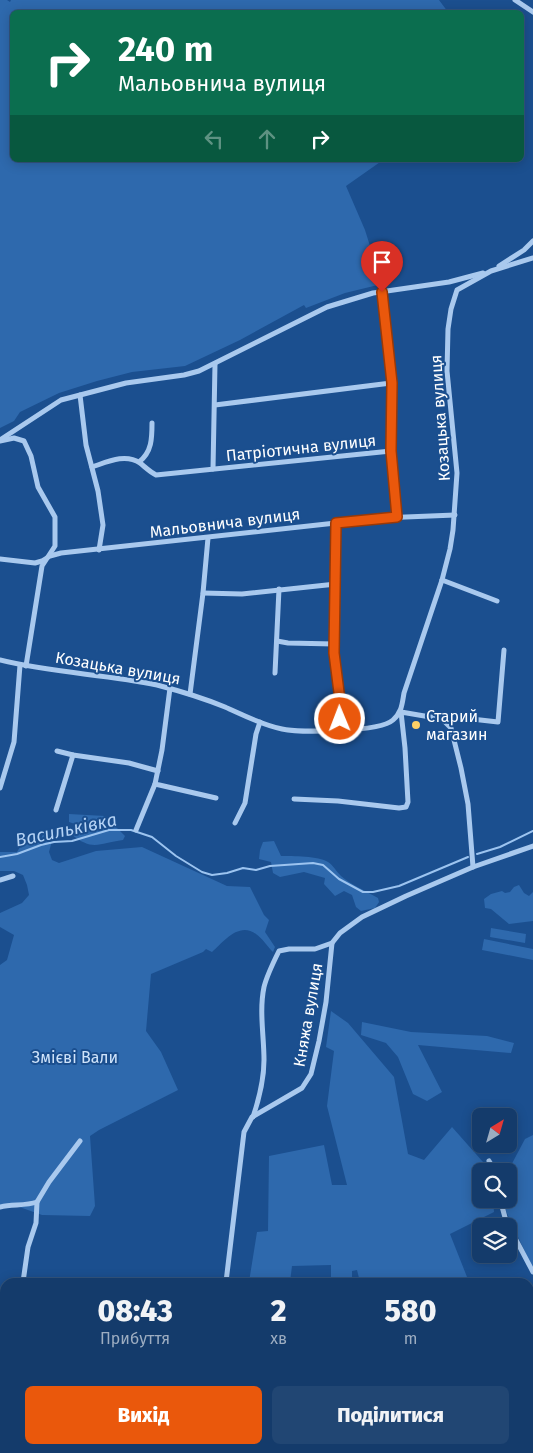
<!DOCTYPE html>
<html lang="uk">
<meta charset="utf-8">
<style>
:root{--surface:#143b6b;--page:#214673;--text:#f1f3f6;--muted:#9dadc1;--line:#33557e;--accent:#ea580c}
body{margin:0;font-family:"Fira Sans",sans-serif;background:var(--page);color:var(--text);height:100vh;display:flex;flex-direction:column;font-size:19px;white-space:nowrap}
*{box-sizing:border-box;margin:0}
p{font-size:16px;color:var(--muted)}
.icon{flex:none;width:28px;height:28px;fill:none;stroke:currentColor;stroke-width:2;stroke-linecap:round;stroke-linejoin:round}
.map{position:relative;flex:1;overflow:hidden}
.sheet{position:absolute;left:0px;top:1278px;width:534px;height:176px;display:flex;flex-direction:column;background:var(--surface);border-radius:15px 15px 0 0;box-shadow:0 2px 12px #0003,0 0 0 1px var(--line)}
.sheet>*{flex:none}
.hud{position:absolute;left:10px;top:10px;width:514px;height:152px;border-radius:8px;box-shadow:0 2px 12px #0003,0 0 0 1px var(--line);background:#0b6e4f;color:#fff;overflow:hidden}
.needle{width:32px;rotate:37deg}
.controls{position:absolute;left:472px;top:1108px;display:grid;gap:10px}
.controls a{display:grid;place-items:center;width:45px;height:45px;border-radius:8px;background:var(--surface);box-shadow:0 2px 12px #0003,0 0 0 1px var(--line);font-size:25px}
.pin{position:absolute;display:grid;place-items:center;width:42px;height:42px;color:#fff;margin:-51px -21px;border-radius:50% 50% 50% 0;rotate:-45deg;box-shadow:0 0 5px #0007}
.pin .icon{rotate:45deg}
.me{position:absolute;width:55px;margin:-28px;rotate:359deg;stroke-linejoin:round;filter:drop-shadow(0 0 4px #0008)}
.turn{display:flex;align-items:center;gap:18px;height:105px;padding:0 25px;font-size:22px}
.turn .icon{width:65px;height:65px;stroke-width:2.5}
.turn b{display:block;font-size:35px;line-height:42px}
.lanes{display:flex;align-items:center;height:48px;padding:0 25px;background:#0003;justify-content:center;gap:25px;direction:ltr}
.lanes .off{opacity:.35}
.eta{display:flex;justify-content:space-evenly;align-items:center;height:85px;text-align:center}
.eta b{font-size:30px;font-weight:800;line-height:35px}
.primary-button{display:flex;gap:10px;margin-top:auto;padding:10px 25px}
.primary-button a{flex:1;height:58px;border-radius:8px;background:var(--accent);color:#fff;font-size:20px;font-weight:800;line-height:58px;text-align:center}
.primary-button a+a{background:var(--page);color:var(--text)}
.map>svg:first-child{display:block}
.green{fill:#2e69ad}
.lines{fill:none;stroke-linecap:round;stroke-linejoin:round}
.stream{stroke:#9cc4f0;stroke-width:2}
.minor{stroke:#a9c9ee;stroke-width:5}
.secondary{stroke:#d6e6fa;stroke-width:10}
.route-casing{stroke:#983908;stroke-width:12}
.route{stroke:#ea580c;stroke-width:9}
.poi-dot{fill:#ffd166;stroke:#1b4f8f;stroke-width:2}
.labels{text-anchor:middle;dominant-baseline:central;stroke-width:4;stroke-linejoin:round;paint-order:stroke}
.street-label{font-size:16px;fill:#fff;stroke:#1b4f8f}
.poi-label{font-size:16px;fill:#fff;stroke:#1b4f8f;text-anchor:start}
.park-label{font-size:16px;fill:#cfe3fa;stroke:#1b4f8f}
.water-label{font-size:18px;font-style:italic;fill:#b5d3f5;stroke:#1b4f8f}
</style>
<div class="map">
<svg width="533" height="1453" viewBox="0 0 533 1453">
<rect width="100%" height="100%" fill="#1b4f8f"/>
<g class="green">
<path d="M0 0H7L10 2 11 0H439L448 12H12V160H383L346 186 365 230 382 284 345 293 306 308 304 305 240 340 185 366 132 372 97 381 59 393 20 412 14 421 0 428Z"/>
<path d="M69 814 105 816 125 836 123 840C99 843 93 852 71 834L78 825 69 822Z"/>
<path d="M45 830H53L54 833 49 852 52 860 59 863 96 851 142 847 227 886 250 887 264 915 269 920 265 932 275 947 273 952C267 946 262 938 256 934 239 921 223 942 212 952L206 949 203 952 151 974 146 1031 161 1052 178 1090 99 1130 90 1136 95 1206 90 1216 42 1215 11 1204 0 1206V965L7 960 14 935 0 927V913L22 903 29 895 27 885 23 875 14 871H0V852H17L23 842 34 833 41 839Z"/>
<path d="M274 841 281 856C292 856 319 856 328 862 333 865 336 871 341 876 351 885 366 891 378 898L379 902 375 908 361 911 356 907 352 895 344 891 335 896 324 884 325 878 304 872 280 877 273 873 271 862 259 859 260 850 263 842Z"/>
<path d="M519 885 524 893 529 896 533 892V921L509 924 491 909 485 908 484 899 491 894 502 891 505 893 510 892 514 887Z"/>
<path d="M491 928 526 934 525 943 490 937Z"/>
<path d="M484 939 533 949V960L482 950Z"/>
<path d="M331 1011 348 1023 394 1077 408 1154 424 1160 452 1127 491 1171H481V1199H493L494 1212 450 1234 469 1282H360L357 1270 352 1271V1282H336L331 1277V1265L292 1266 290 1282H249L257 1232 268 1231 269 1156 324 1145 332 1185H347L327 1106 334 1051 326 1047Z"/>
<path d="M362 1022 411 1032 487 1036 514 1043 511 1053 418 1045 442 1092 427 1101 413 1094 398 1057 386 1043 361 1035Z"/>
<path d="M533 1135V1269L504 1207 503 1199H509V1174L510 1172 508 1171 525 1139Z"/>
<path d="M335 1449H440L448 1453H321Z"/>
</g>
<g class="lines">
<g class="stream">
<path d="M477 854 500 847 533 831"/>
<path d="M0 857 17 854 41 845 54 842 72 841 109 830H131L152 837 176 856 202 872 212 875 227 873 243 868 256 870 270 866 313 863 323 865 339 879 363 892H373L399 886 468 857"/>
</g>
<g class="minor">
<path d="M515 0 533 12"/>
<path d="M499 266 524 250 533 241"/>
<path d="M382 292 391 383V451L397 517"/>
<path d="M80 395 86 445 98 491 103 525 99 550"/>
<path d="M215 405 391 383"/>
<path d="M0 440 61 400 126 383 184 375 199 371 327 307 373 293 449 282 483 273"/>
<path d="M0 441 14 438 24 441 31 456 38 487 55 517V546L42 566 26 666"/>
<path d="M139 462C152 452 152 438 152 423"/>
<path d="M92 467C107 462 125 453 140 463 145 467 150 472 156 475L391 451"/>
<path d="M213 469 215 364"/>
<path d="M336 523 334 644 341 708 339 730"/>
<path d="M0 559 35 563 42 561 50 556 61 553 381 518 455 515"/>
<path d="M442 580 497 601"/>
<path d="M203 593 242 594 336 584"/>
<path d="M277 641 288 643 334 644"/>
<path d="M0 660C51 673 105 674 157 685 180 691 203 698 225 707 243 715 262 725 282 729 300 733 380 732 393 720 402 712 402 704 404 693L442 580 450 549 453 530 457 473 447 371 448 329 451 309 457 290 491 271 533 258"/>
<path d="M275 673 279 589"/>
<path d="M170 688 162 750 155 784 216 798"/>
<path d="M190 694 203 593 208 538"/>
<path d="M442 719 451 728 461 768 468 804 473 867"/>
<path d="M57 751 73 755 129 763 158 771"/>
<path d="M0 788 14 742 20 665"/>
<path d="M294 799 338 801 399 808 406 807 408 802 405 748 401 712 442 719 454 717 498 722 504 650"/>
<path d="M56 810 73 755"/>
<path d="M235 823 245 803 256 734 260 722"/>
<path d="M136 830 155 784"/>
<path d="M0 880 13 876"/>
<path d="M253 1117C259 1099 264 1080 264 1060 264 1036 259 1011 264 987 267 975 273 963 279 951L289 949H315L332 943"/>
<path d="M489 1161 495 1171"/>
<path d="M500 1199 506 1221 533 1272"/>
<path d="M0 1207C12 1204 25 1206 37 1202L49 1182 80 1141"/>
<path d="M23 1282 28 1247 36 1223 37 1202"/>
<path d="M226 1282 244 1132 252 1117 302 1088 311 1074 319 1041 326 1002 332 943 340 933 362 917 406 896 473 867 533 846"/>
<path d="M529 1366 533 1364"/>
<path d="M0 1447 5 1445"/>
<path d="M152 1449 154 1453"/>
<path d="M306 1453 326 1449"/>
<path d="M388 1453 396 1449"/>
<path d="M411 1453V1449"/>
</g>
<g class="secondary">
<path d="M0 1299H5"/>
<path d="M458 1449 466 1453"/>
</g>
</g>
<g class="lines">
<g class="route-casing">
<path id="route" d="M340 719 341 708 334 653 336 523 397 517 391 451 392 383 382 292"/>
</g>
<use href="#route" class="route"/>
</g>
<circle class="poi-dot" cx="416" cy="725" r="5"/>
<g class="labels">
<g class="street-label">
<text transform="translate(440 418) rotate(-94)">Козацька вулиця</text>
<text transform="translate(301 448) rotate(-6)">Патріотична вулиця</text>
<text transform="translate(225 523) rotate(-7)">Мальовнича вулиця</text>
<text transform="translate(118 668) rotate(10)">Козацька вулиця</text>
<text transform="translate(308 1015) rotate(-80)">Княжа вулиця</text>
</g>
<g class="poi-label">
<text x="426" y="716">Старий<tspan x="426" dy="18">магазин</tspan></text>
</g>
<g class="park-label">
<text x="75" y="1057">Змієві Вали</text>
</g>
<g class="water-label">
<text transform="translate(66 830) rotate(-12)">Васильківка</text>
</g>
</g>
</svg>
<div class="controls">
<a><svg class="needle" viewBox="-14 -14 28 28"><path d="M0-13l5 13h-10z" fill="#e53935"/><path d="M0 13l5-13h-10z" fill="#9dadc1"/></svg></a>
<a><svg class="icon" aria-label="search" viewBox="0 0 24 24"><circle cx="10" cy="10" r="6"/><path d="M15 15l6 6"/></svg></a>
<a><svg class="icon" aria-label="layers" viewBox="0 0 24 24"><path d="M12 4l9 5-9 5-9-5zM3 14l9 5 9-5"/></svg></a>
</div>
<div class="pin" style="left:382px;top:292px;background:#d93025"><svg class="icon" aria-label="arrive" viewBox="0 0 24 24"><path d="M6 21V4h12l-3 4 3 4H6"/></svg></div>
<svg class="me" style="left:340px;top:719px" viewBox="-20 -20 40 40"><circle r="17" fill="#ea580c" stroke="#fff" stroke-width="3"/><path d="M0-11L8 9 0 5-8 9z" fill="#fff"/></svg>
<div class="hud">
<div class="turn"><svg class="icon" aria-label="right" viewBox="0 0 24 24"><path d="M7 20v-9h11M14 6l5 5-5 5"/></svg><div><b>240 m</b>Мальовнича вулиця</div></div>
<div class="lanes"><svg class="icon off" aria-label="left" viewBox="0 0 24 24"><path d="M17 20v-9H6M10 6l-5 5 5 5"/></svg><svg class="icon off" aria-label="ahead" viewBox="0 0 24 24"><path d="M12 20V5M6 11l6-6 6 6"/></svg><svg class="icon" aria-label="right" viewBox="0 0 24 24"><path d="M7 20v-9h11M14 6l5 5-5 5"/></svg></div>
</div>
<section class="sheet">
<div class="eta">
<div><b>08:43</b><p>Прибуття</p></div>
<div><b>2</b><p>хв</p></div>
<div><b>580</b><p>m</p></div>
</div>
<div class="primary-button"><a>Вихід</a><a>Поділитися</a></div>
</section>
</div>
